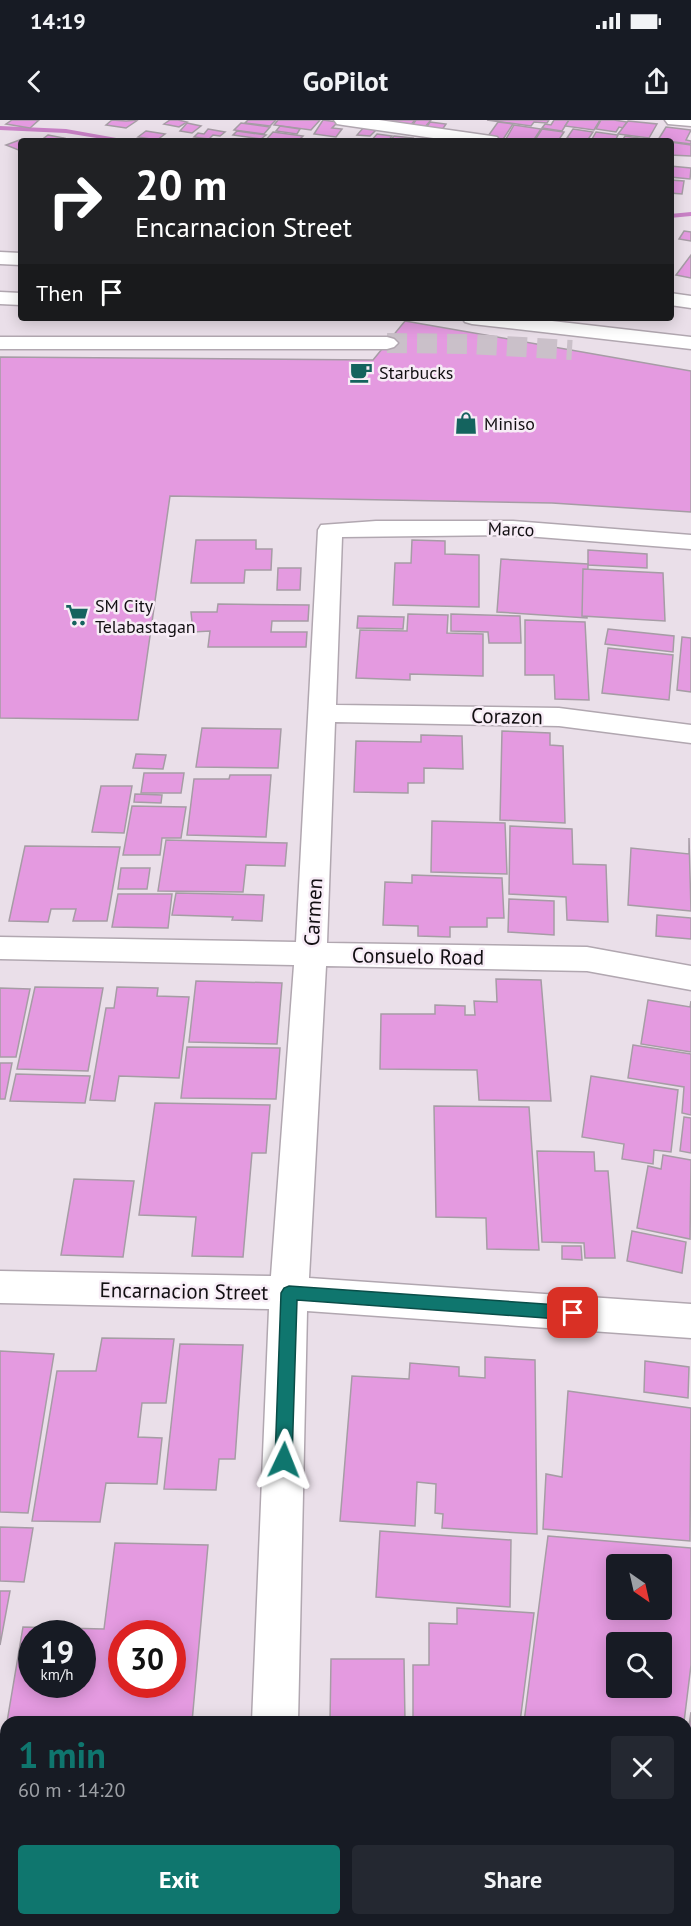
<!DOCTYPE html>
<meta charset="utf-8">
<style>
:root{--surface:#171b24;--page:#242831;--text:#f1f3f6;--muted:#9ea1a6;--accent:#0f766e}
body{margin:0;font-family:"PT Sans",sans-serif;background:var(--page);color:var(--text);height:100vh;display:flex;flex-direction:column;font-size:22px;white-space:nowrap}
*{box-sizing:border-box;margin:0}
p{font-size:20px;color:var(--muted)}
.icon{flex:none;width:33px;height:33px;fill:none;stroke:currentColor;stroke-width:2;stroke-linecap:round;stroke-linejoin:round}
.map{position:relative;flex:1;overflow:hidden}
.side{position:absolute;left:0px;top:1596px;width:692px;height:210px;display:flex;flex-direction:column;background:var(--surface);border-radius:18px 18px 0 0;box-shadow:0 3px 15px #0003}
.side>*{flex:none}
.banner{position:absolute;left:18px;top:18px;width:656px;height:183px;border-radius:6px;box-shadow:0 3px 15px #0003;background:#202124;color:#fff;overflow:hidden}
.needle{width:39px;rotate:146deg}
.buttons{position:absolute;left:606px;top:1434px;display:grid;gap:12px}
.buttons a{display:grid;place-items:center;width:66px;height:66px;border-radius:6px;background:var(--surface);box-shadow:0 3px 15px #0003;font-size:30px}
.speed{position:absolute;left:18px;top:1500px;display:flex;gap:12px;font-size:30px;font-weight:700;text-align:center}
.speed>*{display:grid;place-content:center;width:78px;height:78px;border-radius:50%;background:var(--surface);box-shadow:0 3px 15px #0003;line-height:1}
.speed small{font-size:15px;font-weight:400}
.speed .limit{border:9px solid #d22;background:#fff;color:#111}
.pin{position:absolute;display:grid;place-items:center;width:51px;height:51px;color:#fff;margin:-26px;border-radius:12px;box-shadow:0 3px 9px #0006}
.me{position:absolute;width:66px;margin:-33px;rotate:2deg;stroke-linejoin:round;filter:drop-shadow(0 0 4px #0008)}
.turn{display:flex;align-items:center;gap:21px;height:126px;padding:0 18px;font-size:27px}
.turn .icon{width:78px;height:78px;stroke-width:2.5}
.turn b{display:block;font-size:42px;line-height:51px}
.then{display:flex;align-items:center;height:57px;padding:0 18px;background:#0003;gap:12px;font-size:22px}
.round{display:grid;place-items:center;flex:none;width:63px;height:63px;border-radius:6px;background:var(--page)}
.head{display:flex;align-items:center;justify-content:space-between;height:102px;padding:0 18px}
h1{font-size:36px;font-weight:700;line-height:45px;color:var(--accent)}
.primary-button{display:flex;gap:12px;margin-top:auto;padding:12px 18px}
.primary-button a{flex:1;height:69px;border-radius:6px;background:var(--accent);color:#fff;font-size:24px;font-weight:700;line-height:69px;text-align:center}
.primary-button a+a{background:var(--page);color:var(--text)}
.status{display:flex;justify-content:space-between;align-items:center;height:42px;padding:0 30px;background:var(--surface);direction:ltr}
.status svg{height:16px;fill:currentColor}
header{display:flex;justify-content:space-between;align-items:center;height:78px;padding:0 18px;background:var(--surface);font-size:27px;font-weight:700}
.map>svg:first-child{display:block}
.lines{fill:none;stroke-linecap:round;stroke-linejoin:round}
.stream{fill:#c981c6;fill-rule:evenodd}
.building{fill:#e49ae0;stroke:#a69ca5;stroke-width:1.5;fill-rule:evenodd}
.minor-tunnel{stroke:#cac0c9;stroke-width:20;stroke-dasharray:20 10;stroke-linecap:butt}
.minor-casing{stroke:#b1a7b0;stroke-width:3}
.highway-casing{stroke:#b1a7b0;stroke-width:3}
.minor{fill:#fff;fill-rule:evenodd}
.highway{fill:#fff;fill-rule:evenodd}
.route{fill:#0f766e;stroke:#0a4d48;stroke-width:1.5}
.labels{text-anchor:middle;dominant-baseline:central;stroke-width:5;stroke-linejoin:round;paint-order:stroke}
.far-poi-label{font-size:18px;fill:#120f12;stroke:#f7ecf6;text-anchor:start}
.far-street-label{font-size:18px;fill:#120f12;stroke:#f7ecf6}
.street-label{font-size:21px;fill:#120f12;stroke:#f7ecf6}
</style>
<div class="status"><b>14:19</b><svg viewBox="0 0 49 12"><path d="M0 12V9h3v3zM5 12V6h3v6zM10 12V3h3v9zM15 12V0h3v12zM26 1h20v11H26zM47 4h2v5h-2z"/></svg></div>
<header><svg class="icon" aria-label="back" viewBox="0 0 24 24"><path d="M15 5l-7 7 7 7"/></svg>GoPilot<svg class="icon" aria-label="share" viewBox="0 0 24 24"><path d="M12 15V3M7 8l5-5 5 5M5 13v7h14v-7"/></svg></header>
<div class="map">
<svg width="691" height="1806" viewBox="0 0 691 1806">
<rect width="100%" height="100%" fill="#eadfe9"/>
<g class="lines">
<g class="stream">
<path d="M0 6 66 9 133 21H115L66 13 0 10Z"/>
<path d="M691 92V96L670 98V94Z"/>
</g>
</g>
<g class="building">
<path d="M12 0H39L30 8 6 4Z"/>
<path d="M112 0 126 1 138 0 126 8 106 5Z"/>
<path d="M170 0H178L187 2 179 7 164 4Z"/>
<path d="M248 0H276L270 6 245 3Z"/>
<path d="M278 0H320L311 10 274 5Z"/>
<path d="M323 0 338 2 332 8 342 9 336 17 314 14Z"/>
<path d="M385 0H415L409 7 382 4Z"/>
<path d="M416 0H431L424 8 411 7Z"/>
<path d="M487 0H549L547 3 534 2 531 6Z"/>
<path d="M554 0H569L562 11 542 8 545 4 551 5Z"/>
<path d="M569 0H600L594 10 565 6Z"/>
<path d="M601 0H614L627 2 623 8 619 7 616 12 596 9Z"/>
<path d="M628 1 657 4 649 18 618 14Z"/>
<path d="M430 2 446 4 442 10 426 8Z"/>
<path d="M498 2 513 4 502 21 486 19Z"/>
<path d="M187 3 201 6 192 13 180 11Z"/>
<path d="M241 3 270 7 264 14 234 10Z"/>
<path d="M514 5 541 9 533 21 506 19Z"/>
<path d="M280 6 300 9 297 14 276 11Z"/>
<path d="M364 7 377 9 370 16 357 15Z"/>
<path d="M666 7 691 10 686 20 691 21V24L658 20Z"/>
<path d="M208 9 225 12 220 16 213 15 209 19 194 17 198 13 204 14Z"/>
<path d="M542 9 564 12 558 21 535 20Z"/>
<path d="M573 9 593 12 587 21 567 18Z"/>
<path d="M146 11 165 14 157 20 138 17Z"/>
<path d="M237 11 266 15 261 19 233 15Z"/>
<path d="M273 12 303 16 298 21H265Z"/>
<path d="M596 12 618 15 615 21H591Z"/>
<path d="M377 14 392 16 388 21H371Z"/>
<path d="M48 15 64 18 59 21H40Z"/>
<path d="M394 16 413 18 411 21H390Z"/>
<path d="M625 16 653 20 622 21Z"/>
<path d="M22 19 27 21H21V31L6 25Z"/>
<path d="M670 22 691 25V36L670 35Z"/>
<path d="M670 46 691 48 690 59 670 57Z"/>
<path d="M670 60 684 61 682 74 670 73Z"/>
<path d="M684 111 691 112V121L679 119Z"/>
<path d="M691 135V158L676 155Z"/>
<path d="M405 201 691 251V392L552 383 170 376 138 600 0 598V237L373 240Z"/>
<path d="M196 420H256V429H272L271 450H245L244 463H191Z"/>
<path d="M412 420 445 421V434L479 435V487L393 485 395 443H411Z"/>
<path d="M588 430 647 434V448L588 445Z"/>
<path d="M501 439 588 444 587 498 497 492Z"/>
<path d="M278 448H301L300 470H277Z"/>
<path d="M583 449 663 453 665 501 582 496Z"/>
<path d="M218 484 309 485 308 501H272L271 512H307L306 527H208L210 511 193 512 191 492H217Z"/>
<path d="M408 494 448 495 447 513 483 514V556L410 554V560L356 558 360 510 407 511Z"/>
<path d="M451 494 520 496 521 523H489L488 512 451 511Z"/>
<path d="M358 496 404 497 403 509 357 508Z"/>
<path d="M525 500 585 502 589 580 555 579 554 555H525Z"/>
<path d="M608 509 674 516 673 532 605 524Z"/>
<path d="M682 517 691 518V572L677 570Z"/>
<path d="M608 528 673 535 669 580 602 573Z"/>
<path d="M202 608 281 609 278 648 196 647Z"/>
<path d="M502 611 550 613V625L563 626 565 703 500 700Z"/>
<path d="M421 615 462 616 463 649 424 648V663H408V673L354 672 356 621 421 622Z"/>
<path d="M136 634 166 635 163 649 133 648Z"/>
<path d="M144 653H184L181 673H141Z"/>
<path d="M230 655H271L266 717 187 715 194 659H229Z"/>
<path d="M101 666H132L124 713 92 712Z"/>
<path d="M135 674 162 675 161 683 134 682Z"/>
<path d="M132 686 186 687 181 718H162L160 735H123Z"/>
<path d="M432 701 505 703 507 754 431 752Z"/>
<path d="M510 706 572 709 573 744 606 745 608 802 567 800 566 777 509 774Z"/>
<path d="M689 718 691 791 628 785 631 728 689 734Z"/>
<path d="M166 720 287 723 285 746 246 745 243 772 158 771Z"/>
<path d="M25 726 120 727 107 801H73L76 789H51L48 802 9 801Z"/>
<path d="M121 748H150L147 769H118Z"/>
<path d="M412 755 502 758 504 798H487V807H450V817L418 816V806L383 805 385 762 412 763Z"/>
<path d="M176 773 264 775 262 801 232 800 233 797 172 795Z"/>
<path d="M118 774H172L168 808 112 807Z"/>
<path d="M509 779 554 781V815L508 812Z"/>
<path d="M657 795 691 798V819L656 816Z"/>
<path d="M496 859 541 860 551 981 479 980 477 950 380 949 381 894H435V885L465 886V895H475L474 881 497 882Z"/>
<path d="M196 861 282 863 277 924 189 922Z"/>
<path d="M35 867 103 868 88 951 17 949Z"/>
<path d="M117 867 158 868 157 876 189 877 179 958 119 956 115 981 90 980 106 888H114Z"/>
<path d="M0 868 30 869 16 937H0Z"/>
<path d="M648 880 690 887 691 881V932L641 924Z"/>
<path d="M633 925 691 934V995L682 993 684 967 628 958Z"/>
<path d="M187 927 280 928 276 979 181 978Z"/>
<path d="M0 943H12L5 979H0Z"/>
<path d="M16 954 90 956 85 983 10 981Z"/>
<path d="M591 956 678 970 671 1032 654 1030 653 1044 622 1039 624 1024 582 1017Z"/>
<path d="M155 983 270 985 266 1033H252L243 1137 192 1136 196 1097 139 1095Z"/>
<path d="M434 986 529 987 539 1130 487 1129 486 1098 436 1097Z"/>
<path d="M684 997 691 998V1033L680 1031Z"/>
<path d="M537 1031 594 1032 595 1051H608L615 1138H585L584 1123 542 1122Z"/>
<path d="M663 1035 691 1040 690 1119 637 1108 648 1046 661 1049Z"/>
<path d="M74 1059 134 1061 123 1137 61 1135Z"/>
<path d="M632 1111 686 1122 682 1153 627 1141Z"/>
<path d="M562 1126H581L582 1140 562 1139Z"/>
<path d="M102 1218 174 1219 166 1283H142L138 1317 162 1318 157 1364 106 1363 100 1402 32 1401 57 1251H96Z"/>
<path d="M180 1224 243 1225 235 1339H219L216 1370 164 1369Z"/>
<path d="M0 1231 54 1234 28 1393 0 1392Z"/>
<path d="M485 1237 535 1240 537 1414 442 1408 443 1394 435 1393 436 1364 417 1362 415 1406 340 1401 352 1256 409 1259 410 1243 459 1247V1256L485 1258Z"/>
<path d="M645 1241 689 1247 688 1278 644 1272Z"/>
<path d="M568 1271 691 1288 690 1421 543 1409 546 1354 562 1357Z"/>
<path d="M0 1407 33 1408 24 1462 0 1461Z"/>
<path d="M380 1411 511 1420 510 1487 376 1477Z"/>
<path d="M548 1416 691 1428V1545L684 1602H524ZM616 1444H662V1490H616ZM616 1522H662V1568H616Z"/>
<path d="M115 1423 208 1425 192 1602H7L23 1507 104 1509ZM32 1514H82V1564H32ZM122 1514H172V1564H122Z"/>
<path d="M0 1471H10L0 1525Z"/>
<path d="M457 1488 534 1493 520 1602H413V1545H429V1503L457 1504Z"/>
<path d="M331 1539H404L405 1602H330Z"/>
<path d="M691 1592V1625L686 1624Z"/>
<path d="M0 1746H6V1800H85L84 1806H0Z"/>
<rect x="98" y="1800" width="34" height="6"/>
<path d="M138 1800H179L178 1806H137Z"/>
<rect x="193" y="1800" width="33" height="6"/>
<path d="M233 1800H323L322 1806H233Z"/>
<rect x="327" y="1800" width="84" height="6"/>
<path d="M423 1800H472V1805L489 1806H423Z"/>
<path d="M534 1800H619L618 1806H533Z"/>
<path d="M635 1800H646L666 1806H634Z"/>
</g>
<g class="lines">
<path class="minor-tunnel" d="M387 223 470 224 572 230"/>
<g class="minor-casing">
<g id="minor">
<path d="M334 0H379L491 16 497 17 500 21H454L343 5 337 4Z"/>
<path d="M665 0H691V6L668 4Z"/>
<path d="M0 172 21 173V185L0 184Z"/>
<path d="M462 198H526L691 217V229L472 204 465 202Z"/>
<path d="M0 217H387L394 219 398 223 394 227 387 229H0Z"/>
<path d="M376 401H513L691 415V429L513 415 342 417 336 585 559 588 691 605V623L559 606 335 602 327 823 587 827 691 846V870L587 851 326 846 309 1158 691 1184V1218L307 1191 298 1602H252L269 1189 0 1183V1151L271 1156 294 845 0 839V817L296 822 318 410 321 405Z"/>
<rect x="0" y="1655" width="6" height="46"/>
<path d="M686 1711 691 1712V1760L686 1759Z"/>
</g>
</g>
<g class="highway-casing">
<g id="highway">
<path d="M0 132 21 133V145L0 144Z"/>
<path d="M670 173 691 176V188L670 185Z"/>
</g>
</g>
<use href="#minor" class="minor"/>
<use href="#highway" class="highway"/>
</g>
<path class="route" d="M289 1166 573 1186 578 1188 581 1193 578 1198 573 1200 297 1180 292 1340 290 1345 284 1348 278 1345 275 1340 281 1173 284 1168Z"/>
<defs>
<g id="cafe-bare" transform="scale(1.8)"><path d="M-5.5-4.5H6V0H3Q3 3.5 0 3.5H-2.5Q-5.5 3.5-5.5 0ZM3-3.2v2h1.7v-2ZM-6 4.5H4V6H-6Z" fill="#14635e" stroke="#f7ecf6" stroke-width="2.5" paint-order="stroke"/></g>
<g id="shop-bare" transform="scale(1.8)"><path d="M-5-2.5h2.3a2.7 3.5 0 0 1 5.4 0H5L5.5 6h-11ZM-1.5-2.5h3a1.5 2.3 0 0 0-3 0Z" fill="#14635e" stroke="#f7ecf6" stroke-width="2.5" paint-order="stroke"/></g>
<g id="supermarket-bare" transform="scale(1.8)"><path d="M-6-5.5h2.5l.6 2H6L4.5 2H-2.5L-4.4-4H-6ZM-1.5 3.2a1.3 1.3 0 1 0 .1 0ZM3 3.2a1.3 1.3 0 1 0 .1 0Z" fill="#14635e" stroke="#f7ecf6" stroke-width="2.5" paint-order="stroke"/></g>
</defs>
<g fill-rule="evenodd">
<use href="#cafe-bare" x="361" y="252"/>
<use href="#shop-bare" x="466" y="303"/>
<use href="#supermarket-bare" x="77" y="495"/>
</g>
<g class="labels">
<g class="far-poi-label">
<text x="379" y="252">Starbucks</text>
<text x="484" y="303">Miniso</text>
<text x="95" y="485">SM City<tspan x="95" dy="21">Telabastagan</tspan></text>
</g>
<g class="far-street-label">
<text transform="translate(511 409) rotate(2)">Marco</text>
</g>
<g class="street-label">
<text transform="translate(507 596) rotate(1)">Corazon</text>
<text transform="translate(313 792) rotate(-87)">Carmen</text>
<text transform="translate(418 836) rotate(1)">Consuelo Road</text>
<text transform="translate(184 1171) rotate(1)">Encarnacion Street</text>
</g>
</g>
</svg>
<div class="buttons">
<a><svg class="needle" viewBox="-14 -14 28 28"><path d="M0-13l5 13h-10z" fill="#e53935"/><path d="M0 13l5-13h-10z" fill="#9ea1a6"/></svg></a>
<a><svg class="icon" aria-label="search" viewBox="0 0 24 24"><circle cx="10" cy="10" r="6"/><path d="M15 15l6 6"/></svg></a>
</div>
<div class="speed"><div>19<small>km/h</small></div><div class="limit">30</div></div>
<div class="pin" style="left:573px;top:1193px;background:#d93025"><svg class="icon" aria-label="arrive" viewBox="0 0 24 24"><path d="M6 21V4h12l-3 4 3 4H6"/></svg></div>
<svg class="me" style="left:284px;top:1340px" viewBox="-20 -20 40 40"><path d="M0-17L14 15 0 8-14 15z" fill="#0f766e" stroke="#fff" stroke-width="4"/></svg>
<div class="banner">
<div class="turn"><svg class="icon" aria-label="right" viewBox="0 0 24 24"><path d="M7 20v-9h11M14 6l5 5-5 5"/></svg><div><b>20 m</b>Encarnacion Street</div></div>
<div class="then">Then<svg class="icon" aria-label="arrive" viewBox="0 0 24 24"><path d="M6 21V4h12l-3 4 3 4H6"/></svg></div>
</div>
<section class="side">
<div class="head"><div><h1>1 min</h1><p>60 m · 14:20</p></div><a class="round"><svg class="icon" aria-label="close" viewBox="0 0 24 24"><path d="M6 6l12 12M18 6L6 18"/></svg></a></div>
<div class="primary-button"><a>Exit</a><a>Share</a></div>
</section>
</div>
